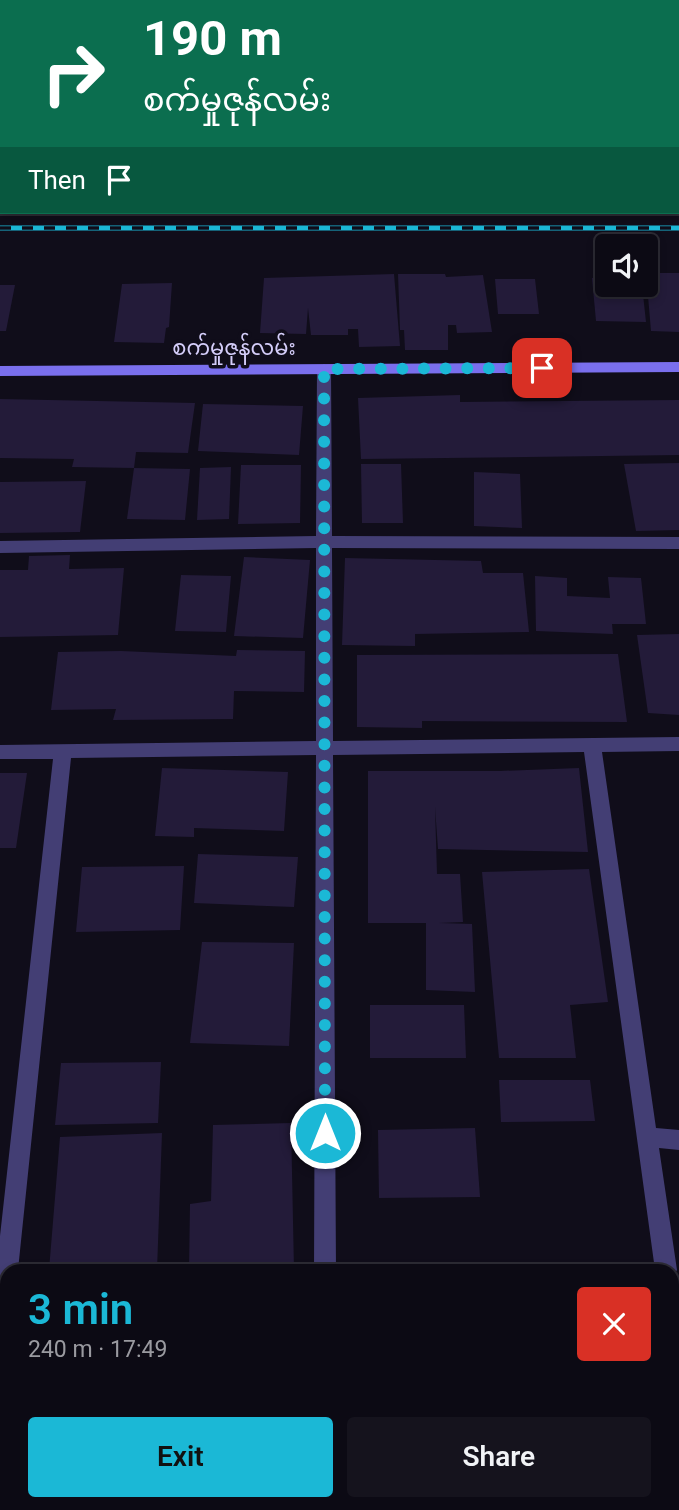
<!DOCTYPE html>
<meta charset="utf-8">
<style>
:root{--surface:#0c0a14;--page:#15131d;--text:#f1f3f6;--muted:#9a9aa0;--line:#2c2b34;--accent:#1bb8d6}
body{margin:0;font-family:Roboto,"Noto Sans Myanmar",sans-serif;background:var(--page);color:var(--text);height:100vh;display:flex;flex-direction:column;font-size:26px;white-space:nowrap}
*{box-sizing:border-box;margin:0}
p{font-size:23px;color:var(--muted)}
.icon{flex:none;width:38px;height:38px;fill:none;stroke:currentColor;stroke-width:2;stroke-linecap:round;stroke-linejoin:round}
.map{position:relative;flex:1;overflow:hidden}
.panel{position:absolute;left:0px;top:1264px;width:679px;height:247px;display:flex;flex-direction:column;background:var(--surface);border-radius:21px 21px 0 0;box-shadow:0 4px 10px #0003,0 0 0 2px var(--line)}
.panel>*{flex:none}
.banner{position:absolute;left:0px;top:0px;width:679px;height:214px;box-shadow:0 4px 10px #0003,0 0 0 2px var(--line);background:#0b6e4f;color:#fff;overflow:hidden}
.fabs{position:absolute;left:595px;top:234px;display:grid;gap:14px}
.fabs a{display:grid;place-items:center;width:63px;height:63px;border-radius:7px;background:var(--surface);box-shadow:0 4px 10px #0003,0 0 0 2px var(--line);font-size:35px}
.pin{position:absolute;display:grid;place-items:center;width:60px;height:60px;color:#fff;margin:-30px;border-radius:14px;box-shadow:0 4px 10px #0006}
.me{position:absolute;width:77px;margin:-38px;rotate:0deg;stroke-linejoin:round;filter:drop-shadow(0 0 5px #0008)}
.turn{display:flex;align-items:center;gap:24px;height:147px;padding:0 28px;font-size:32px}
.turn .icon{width:91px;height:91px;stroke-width:2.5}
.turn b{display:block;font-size:49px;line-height:60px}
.then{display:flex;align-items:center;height:66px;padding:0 28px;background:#0003;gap:14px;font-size:26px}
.round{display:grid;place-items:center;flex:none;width:74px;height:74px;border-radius:7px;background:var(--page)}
.overview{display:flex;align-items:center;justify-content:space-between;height:119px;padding:0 28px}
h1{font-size:42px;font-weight:600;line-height:52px;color:var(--accent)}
.action{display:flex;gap:14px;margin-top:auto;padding:14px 28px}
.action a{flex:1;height:80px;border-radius:7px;background:var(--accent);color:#111;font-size:28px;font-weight:600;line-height:80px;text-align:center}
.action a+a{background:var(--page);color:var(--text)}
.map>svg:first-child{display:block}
.building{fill:#231b39}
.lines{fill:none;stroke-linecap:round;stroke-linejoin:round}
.lane{fill:#433e74;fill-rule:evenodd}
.street{fill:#433e74;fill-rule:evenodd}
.secondary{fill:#7a6fed;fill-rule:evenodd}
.rail-casing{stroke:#1bb8d6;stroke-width:5}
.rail{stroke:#100d1a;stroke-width:3.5;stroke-dasharray:11;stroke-linecap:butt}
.route{stroke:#1bb8d6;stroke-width:12;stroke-dasharray:0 21.6}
.labels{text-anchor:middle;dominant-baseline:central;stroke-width:7;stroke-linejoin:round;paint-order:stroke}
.street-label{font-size:21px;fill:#d4cdf9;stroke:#100d1a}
</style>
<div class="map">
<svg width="679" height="1510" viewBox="0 0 679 1510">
<rect width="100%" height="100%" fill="#100d1a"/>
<g class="building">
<path d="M646 273H679V332L651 331Z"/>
<path d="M394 274 400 346 359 347 358 329H348V335H311L308 308 306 334 260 333 264 278Z"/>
<path d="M398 274H445L446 277 483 275 492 332 457 333 456 325H448V350H405L404 330H400Z"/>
<path d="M592 278H607V285H642L646 322 596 321Z"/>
<path d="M495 279H535L539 314H498Z"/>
<path d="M172 283 169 327 166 328 164 343 114 342 122 284Z"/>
<path d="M0 285H15L6 331H0Z"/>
<path d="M460 395V402L679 400V455L361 459 358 398Z"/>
<path d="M0 399 195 403 188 453 136 452 134 468 72 467 74 459 0 458Z"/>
<path d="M203 404 303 406 299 455 198 451Z"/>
<path d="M679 463V530L636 531 624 464Z"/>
<path d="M361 464H401L403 523H362Z"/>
<path d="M241 465H301L300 523 238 524Z"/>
<path d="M231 467 229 519 197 520 200 468Z"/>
<path d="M134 468 190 469 185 520 127 519Z"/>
<path d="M474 472 520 474 522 528 474 526Z"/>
<path d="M86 481 80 532 0 533V482Z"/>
<path d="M70 555 69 569 124 568 118 635 0 637V570H28L29 556Z"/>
<path d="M244 557 310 560 303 638 234 636Z"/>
<path d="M345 558 481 561 483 573H523L529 632 415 634V646L342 645Z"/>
<path d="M181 575 231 576 226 632 175 631Z"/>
<path d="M535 576 567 578V596L610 598 608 577 641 578 646 624H612L613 634 536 631Z"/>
<path d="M679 634V715L648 713 637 635Z"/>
<path d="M237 650 305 651 304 692 234 691 233 719 113 720 116 709 51 710 58 652 121 651 236 656Z"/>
<path d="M618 654 627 722 422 721V728L357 727V655Z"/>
<path d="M162 768 288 772 284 831 194 828V837L155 836Z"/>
<path d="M579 768 588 852 438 849 435 807 437 874H460L463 922 439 923 472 924 475 992 426 990V923H368V771H500Z"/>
<path d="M0 773H27L16 848H0Z"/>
<path d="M198 854 298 857 294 907 194 903Z"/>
<path d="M184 866 180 930 76 932 82 867Z"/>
<path d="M589 869 608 1002 570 1005 576 1058H499L482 872Z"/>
<path d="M202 942 294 943 289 1046 190 1043Z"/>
<path d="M370 1005H464L466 1058H370Z"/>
<path d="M161 1062 158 1123 55 1125 61 1063Z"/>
<path d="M499 1080H590L595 1121 501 1122Z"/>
<path d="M291 1123 294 1270H189L190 1204 211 1201 213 1125Z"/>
<path d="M475 1128 480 1197 379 1198 378 1130Z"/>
<path d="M162 1133 157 1270H49L60 1137Z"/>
</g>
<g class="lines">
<g class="lane">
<path d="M425 0H436L437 2H427Z"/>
<rect x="0" y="92" width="2" height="6"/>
</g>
<g class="street">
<path d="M324 364 331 369 332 536 679 537V549L332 548 333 741 679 737V751L602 752 656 1128 679 1130V1150L659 1148 677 1270 672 1278V1270H655L584 752 333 755 336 1270H314L316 755 71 758 18 1270H7V1348L0 1351V1236L53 759H0V745L316 741V548L0 553V541L316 536 317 369Z"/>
<path d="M672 1305 679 1308V1377L672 1374Z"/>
<rect x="672" y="1472" width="7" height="24"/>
<rect x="0" y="1474" width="7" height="24"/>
<path d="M312 1503H336L337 1510H313Z"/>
</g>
<path class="secondary" d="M679 362V372L0 376V366Z"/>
<g class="rail-casing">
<path id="rail" d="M0 228H679"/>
</g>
<use href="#rail" class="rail"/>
</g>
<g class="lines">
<path class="route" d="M325 1133 324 369 542 368"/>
</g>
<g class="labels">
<g class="street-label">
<text x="234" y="348">စက်မှုဇုန်လမ်း</text>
</g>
</g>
</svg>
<div class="fabs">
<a><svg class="icon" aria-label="sound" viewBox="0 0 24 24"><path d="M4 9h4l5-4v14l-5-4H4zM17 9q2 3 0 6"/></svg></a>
</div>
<div class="pin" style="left:542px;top:368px;background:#d93025"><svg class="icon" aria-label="arrive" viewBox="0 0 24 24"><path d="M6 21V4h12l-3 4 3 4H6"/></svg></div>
<svg class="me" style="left:325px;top:1133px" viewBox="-20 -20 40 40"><circle r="17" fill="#1bb8d6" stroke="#fff" stroke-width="3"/><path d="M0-11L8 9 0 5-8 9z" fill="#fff"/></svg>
<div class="banner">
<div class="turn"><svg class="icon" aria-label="right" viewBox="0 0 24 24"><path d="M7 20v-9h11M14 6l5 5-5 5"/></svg><div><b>190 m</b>စက်မှုဇုန်လမ်း</div></div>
<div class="then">Then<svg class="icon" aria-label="arrive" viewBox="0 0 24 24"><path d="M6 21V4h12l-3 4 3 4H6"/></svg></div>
</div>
<section class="panel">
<div class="overview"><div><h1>3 min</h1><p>240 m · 17:49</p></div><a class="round" style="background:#d93025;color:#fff"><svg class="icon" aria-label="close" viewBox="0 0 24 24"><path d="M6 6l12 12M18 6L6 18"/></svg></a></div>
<div class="action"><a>Exit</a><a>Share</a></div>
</section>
</div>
